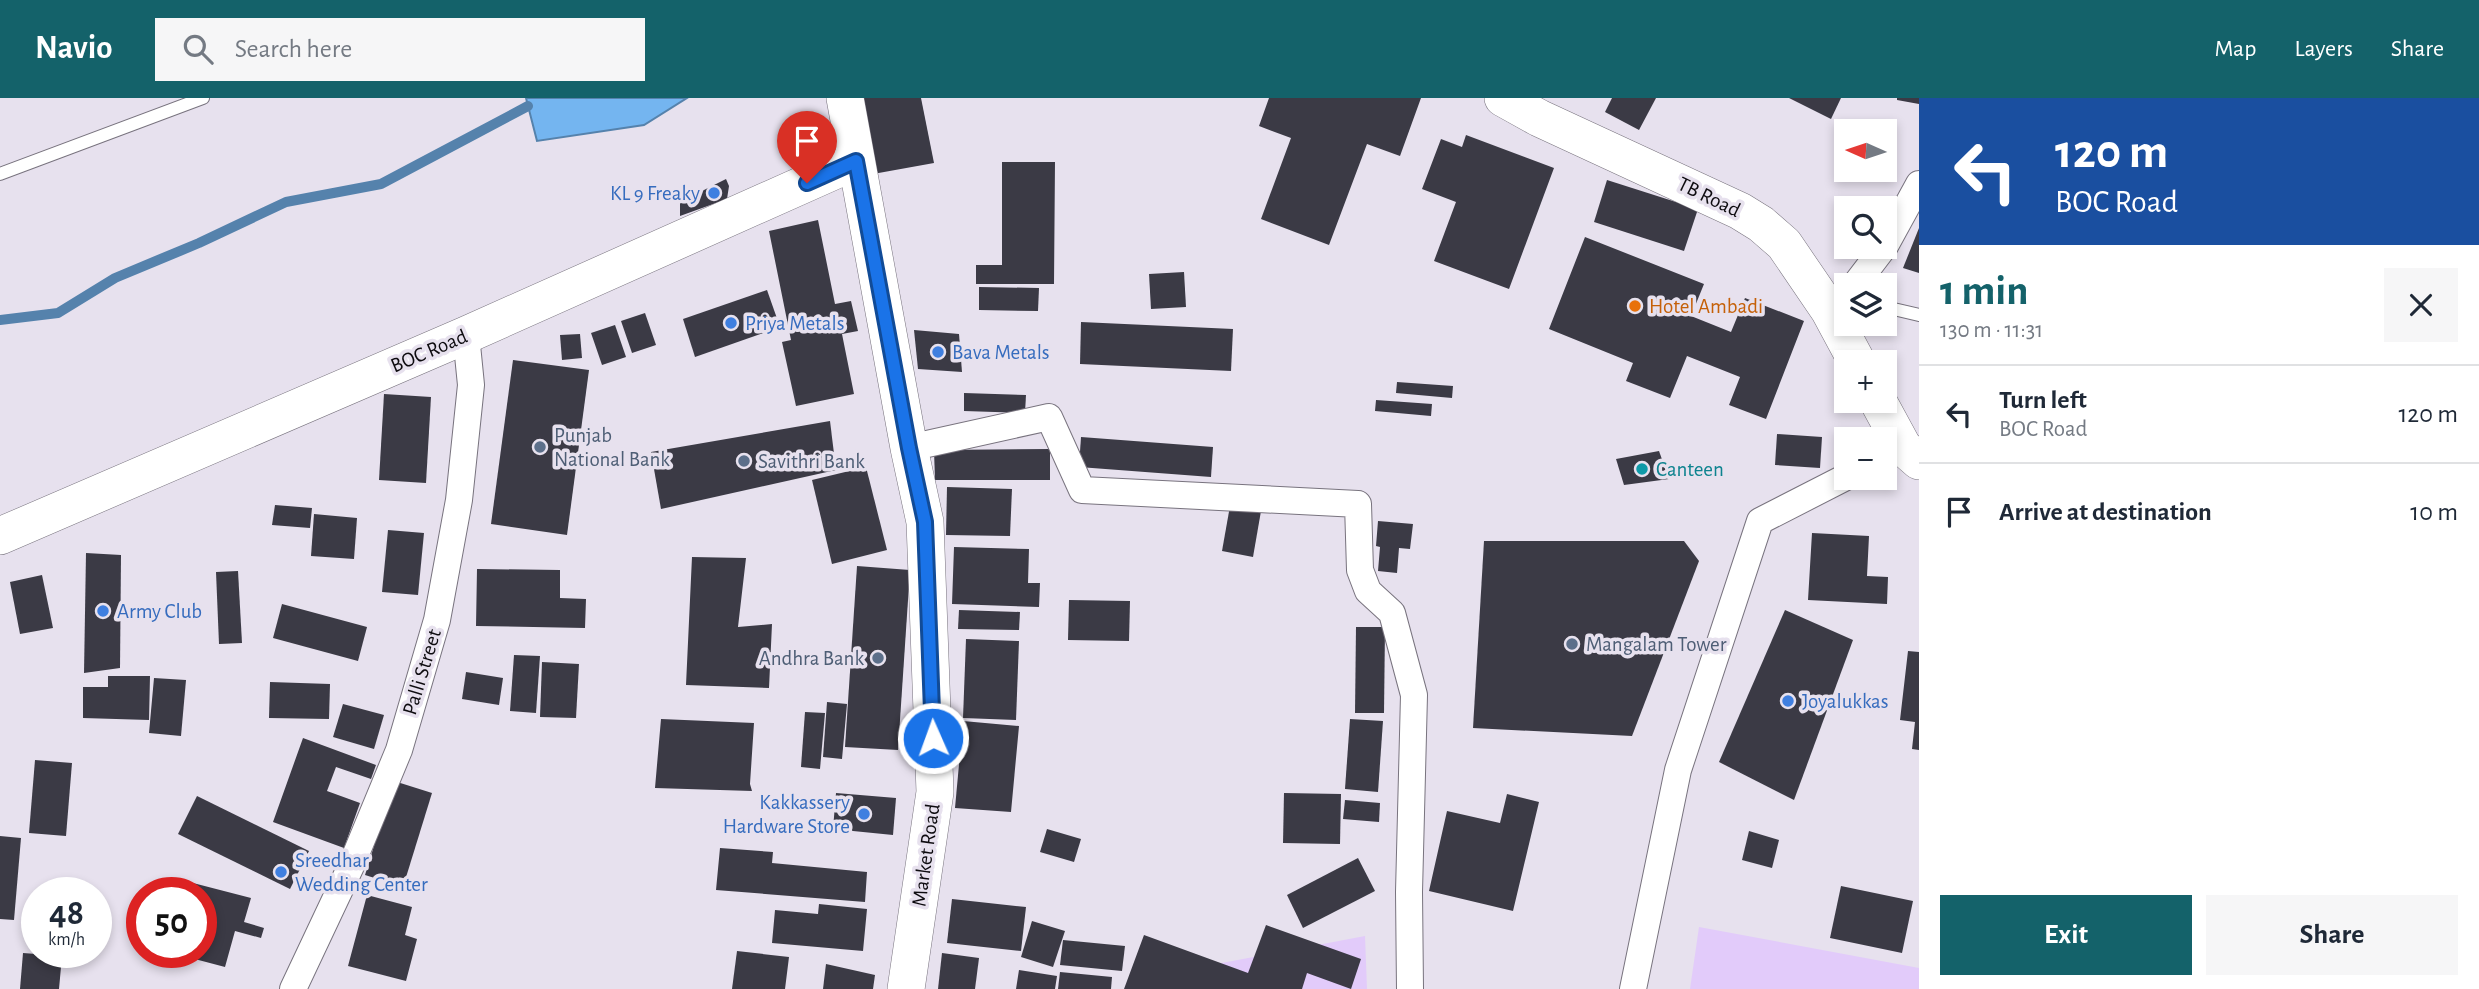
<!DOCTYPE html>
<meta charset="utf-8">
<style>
:root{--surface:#fff;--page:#f6f6f7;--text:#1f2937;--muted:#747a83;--line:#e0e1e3;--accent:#14626a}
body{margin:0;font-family:"Alegreya Sans",sans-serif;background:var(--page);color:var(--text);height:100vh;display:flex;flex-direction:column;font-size:26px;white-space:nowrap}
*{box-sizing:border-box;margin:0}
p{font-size:23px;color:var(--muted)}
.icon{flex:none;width:38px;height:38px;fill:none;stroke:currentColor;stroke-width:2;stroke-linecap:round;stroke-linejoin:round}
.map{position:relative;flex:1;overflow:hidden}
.side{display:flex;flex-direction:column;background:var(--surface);width:560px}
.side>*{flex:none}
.hud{background:#1a4fa0;color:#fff;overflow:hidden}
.needle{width:46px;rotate:273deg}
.controls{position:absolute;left:1834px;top:21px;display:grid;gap:14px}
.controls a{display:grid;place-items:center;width:63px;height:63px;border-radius:0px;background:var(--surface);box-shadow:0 4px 10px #0003;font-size:35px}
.speed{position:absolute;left:21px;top:779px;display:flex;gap:14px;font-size:35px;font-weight:700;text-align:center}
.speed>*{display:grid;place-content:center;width:91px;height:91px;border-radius:50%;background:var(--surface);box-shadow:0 4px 10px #0003;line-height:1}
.speed small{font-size:18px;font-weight:400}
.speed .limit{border:10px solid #d22;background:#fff;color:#111}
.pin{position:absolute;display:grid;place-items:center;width:60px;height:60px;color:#fff;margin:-72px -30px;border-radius:50% 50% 50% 0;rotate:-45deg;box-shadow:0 0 7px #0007}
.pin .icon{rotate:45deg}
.me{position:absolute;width:77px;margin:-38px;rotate:358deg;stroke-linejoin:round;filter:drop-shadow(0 0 5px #0008)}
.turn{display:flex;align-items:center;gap:24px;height:147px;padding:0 21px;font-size:32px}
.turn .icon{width:91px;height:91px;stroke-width:2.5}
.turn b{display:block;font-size:49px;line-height:60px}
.round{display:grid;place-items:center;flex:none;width:74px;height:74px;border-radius:0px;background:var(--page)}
.head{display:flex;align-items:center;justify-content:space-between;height:119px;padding:0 21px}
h1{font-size:42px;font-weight:700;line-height:52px;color:var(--accent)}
.cta{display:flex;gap:14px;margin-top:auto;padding:14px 21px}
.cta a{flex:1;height:80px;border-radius:0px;background:var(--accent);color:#fff;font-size:28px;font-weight:700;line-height:80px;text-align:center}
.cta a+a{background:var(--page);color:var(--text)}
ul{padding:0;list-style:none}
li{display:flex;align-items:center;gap:21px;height:98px;padding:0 21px;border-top:2px solid var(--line)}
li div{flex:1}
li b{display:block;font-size:26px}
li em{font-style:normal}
header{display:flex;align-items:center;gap:42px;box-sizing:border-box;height:98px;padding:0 35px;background:var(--accent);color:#fff}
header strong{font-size:33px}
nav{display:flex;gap:38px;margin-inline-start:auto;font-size:24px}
.search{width:490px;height:63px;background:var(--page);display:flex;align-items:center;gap:18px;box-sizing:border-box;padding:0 24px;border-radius:0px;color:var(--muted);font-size:26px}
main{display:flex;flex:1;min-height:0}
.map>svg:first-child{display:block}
.green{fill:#e2cbfa}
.water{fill:#74b5f0;stroke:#5582ac;stroke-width:2}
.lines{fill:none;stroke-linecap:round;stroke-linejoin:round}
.stream{stroke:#5582ac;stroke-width:10}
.building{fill:#3b3a45}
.service-casing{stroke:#78737e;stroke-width:14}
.minor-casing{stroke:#78737e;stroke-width:28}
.secondary-casing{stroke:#78737e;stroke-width:38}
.service{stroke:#fff;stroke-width:12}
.minor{stroke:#fff;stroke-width:26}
.secondary{stroke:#fff;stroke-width:37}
.route-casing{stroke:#114b97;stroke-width:18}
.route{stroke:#1a73e8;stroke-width:12}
.shop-dot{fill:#3f7fe0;stroke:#e7e1ee;stroke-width:2.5}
.food-dot{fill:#e8710a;stroke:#e7e1ee;stroke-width:2.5}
.service-dot{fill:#5c6f8a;stroke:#e7e1ee;stroke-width:2.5}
.culture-dot{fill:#0f9aa8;stroke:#e7e1ee;stroke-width:2.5}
.labels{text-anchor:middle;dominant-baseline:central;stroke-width:7;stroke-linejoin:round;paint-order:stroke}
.shop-label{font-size:21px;fill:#366cbe;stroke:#e7e1ee;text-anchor:start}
.street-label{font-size:21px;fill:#0d0b0f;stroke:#e7e1ee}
.food-label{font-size:21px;fill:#c56008;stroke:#e7e1ee;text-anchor:start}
.service-label{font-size:21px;fill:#4e5e75;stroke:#e7e1ee;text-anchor:start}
.culture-label{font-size:21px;fill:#0d838f;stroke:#e7e1ee;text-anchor:start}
</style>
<header>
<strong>Navio</strong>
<div class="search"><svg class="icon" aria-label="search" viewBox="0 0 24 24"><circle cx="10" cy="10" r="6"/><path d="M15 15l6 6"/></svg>Search here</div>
<nav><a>Map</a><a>Layers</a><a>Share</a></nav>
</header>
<main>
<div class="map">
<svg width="1919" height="891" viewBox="0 0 1919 891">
<rect width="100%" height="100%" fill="#e7e1ee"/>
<g class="green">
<path d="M1699 829 1919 870V891H1690Z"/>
<path d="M1365 838 1367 891H1139L1137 881Z"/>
</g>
<path class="water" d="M526 0H687L644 27 537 43Z"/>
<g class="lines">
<path class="stream" d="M0 222 58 215 115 180 199 145 286 104 381 86 528 8"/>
</g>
<g class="building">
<path d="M859 0H921L934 65 873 76Z"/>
<path d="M1269 0H1421L1400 58 1367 46 1329 147 1261 121 1291 40 1259 28Z"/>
<path d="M1612 0H1656L1639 32 1605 14Z"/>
<path d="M1789 0H1841L1831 21Z"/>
<path d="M1897 0H1919V6L1897 2Z"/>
<path d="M1466 37 1554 70 1509 191 1434 163 1456 104 1422 91 1441 41 1462 49Z"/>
<path d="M1002 64H1055L1054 186H976V167H1002Z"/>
<path d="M726 81 729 88 727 101 680 118V104Z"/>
<path d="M1607 82 1698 111 1684 153 1594 124Z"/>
<path d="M818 122 835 206 851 203 858 233 842 236 854 296 796 308 782 244 791 242 769 133Z"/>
<path d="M1919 130V175L1903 170Z"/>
<path d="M1585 139 1704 186 1691 218 1731 234 1745 200 1804 223 1766 321 1729 307 1740 279 1687 258 1670 300 1626 283 1633 265 1549 231Z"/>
<path d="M1184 174 1186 209 1151 211 1149 176Z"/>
<path d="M979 189 1039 190 1038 213 979 212Z"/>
<path d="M767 192 780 229 695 259 683 221Z"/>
<path d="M645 215 656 247 632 255 621 223Z"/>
<path d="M1081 224 1233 231 1231 273 1080 266Z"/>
<path d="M615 227 626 259 602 267 591 235Z"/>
<path d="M914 232 959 236 962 274 918 271Z"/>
<path d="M580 236 582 260 562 262 560 237Z"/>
<path d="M513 262 589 272 567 437 491 426Z"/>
<path d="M1397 284 1453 288 1452 300 1396 295Z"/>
<path d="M964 295 1026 297 1025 315 964 313Z"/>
<path d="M384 296 431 299 426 385 379 382Z"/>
<path d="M1376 302 1432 306 1431 318 1375 313Z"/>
<path d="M830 323 836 372 661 411 651 354Z"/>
<path d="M1777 336 1822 339 1820 370 1775 367Z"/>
<path d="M1081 339 1213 349 1211 379 1079 369Z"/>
<path d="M1050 351V382H935L934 352Z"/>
<path d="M1659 353 1669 381 1624 387 1616 361Z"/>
<path d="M866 369 887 452 832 466 812 382Z"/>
<path d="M947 389 1012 391 1010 438 946 437Z"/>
<path d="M275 407 312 410 310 430 272 427Z"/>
<path d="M1230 408 1261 413 1253 459 1222 453Z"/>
<path d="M314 416 357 420 354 461 311 458Z"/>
<path d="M1378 423 1413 426 1410 451 1399 450 1397 475 1378 473 1380 449 1376 448Z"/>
<path d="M388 432 424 435 418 497 382 494Z"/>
<path d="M1812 435 1869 438 1867 478 1888 479 1887 506 1808 502Z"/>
<path d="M1484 443H1684L1699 463 1632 638 1473 630Z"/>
<path d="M954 449 1029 451 1028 485H1040L1039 509 952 506Z"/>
<path d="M86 455 121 457 120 570 84 575Z"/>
<path d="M692 459 746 460 738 529 772 526 769 590 686 587Z"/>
<path d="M857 468 910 472 898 652 845 649Z"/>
<path d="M477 471 560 472V500L586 501 585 530 476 528Z"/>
<path d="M238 473 242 545 219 546 216 474Z"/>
<path d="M42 477 53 530 20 536 10 484Z"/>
<path d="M1069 502 1130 503 1129 543 1068 542Z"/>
<path d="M282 506 367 529 358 563 273 540Z"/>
<path d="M959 512 1020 514 1019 532 958 531Z"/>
<path d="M1785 512 1853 542 1794 702 1719 664Z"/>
<path d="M1356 529H1385L1384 615H1355Z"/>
<path d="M966 541 1019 543 1016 622 963 620Z"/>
<path d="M1908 553 1919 554V652L1912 651 1915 624 1900 622Z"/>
<path d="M514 557 540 558 536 615 510 613Z"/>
<path d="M542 564 579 566 576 620 540 619Z"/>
<path d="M466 574 503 580 499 607 462 601Z"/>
<path d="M108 578H150L149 622 83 620V589H108Z"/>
<path d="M154 580 186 582 181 638 149 635Z"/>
<path d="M270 584 330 586 329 621 269 620Z"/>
<path d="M827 604 847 606 842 661 823 659Z"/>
<path d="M343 606 384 617 374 651 333 639Z"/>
<path d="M805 614 825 615 820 671 801 669Z"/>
<path d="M661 621 754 625 750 686 752 693 655 690Z"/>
<path d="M1350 621 1383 623 1378 694 1345 691Z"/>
<path d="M963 623 1019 628 1011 714 955 710Z"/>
<path d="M303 640 376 667 371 681 336 669 327 693 360 705 344 750 273 724Z"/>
<path d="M35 662 72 665 66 738 29 735Z"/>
<path d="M394 683 432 695 403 789 365 777Z"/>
<path d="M836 695 896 700 893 737 833 731Z"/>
<path d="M1284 695 1341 696 1340 746 1283 745Z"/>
<path d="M1507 696 1539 704 1513 813 1429 793 1447 713 1500 725Z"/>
<path d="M197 698 309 753 290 791 178 736Z"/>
<path d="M1345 702 1380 705 1379 724 1343 721Z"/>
<path d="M1047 731 1081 741 1074 764 1040 754Z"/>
<path d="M1749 733 1779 742 1772 770 1742 762Z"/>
<path d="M0 738 21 740 14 822 0 821Z"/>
<path d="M720 750 773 754 772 765 867 774 865 804 716 792Z"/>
<path d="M1358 760 1375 793 1303 830 1287 797Z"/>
<path d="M193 785 251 800 244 824 264 830 261 840 235 833 225 869 172 855 201 854V794H191Z"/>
<path d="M1841 788 1913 803 1902 855 1830 840Z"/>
<path d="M367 797 412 809 405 837 417 841 406 883 348 868Z"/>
<path d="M952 801 1026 809 1021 853 947 845Z"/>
<path d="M819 806 867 811 863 853 772 845 775 812 818 816Z"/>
<path d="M1032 823 1065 833 1053 869 1021 859Z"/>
<path d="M1266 827 1361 861 1351 891 1307 875 1302 891H1124L1144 837 1248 875Z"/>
<path d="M1063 842 1125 848 1122 873 1060 867Z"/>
<path d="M737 853 789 859 785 891H732Z"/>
<path d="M23 855 62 858 59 891H20Z"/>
<path d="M942 855 979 860 975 891H938Z"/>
<path d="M826 866 875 877 873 891H823Z"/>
<path d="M1019 872 1057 878 1055 891H1016Z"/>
<path d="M1060 874 1112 879 1111 891H1058Z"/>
</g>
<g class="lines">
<g class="service-casing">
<g id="service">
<path d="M0 76 203 0"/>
<path d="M1885 209 1919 217"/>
</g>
</g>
<g class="minor-casing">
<g id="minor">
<path d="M1885 148 1919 86"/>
<path d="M1855 187 1884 149"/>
<path d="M909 350 1049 319 1082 392 1358 406 1360 472 1368 493 1392 515 1414 597 1409 794 1410 891"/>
<path d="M293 891 351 768 399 652 437 522 459 402 471 287 466 237"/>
<path d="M1633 891 1678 672 1760 423 1846 379"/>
</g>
</g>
<g class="secondary-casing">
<g id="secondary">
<path d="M845 0 909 350 925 424 935 694 906 891"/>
<path d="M1503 0 1539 20 1740 113 1761 126 1784 146 1829 212 1857 264"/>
<path d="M1878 303 1903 349 1919 363"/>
<path d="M0 438 466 237 856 63"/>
</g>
</g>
<use href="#service" class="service"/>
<use href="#minor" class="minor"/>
<use href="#secondary" class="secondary"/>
</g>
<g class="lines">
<g class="route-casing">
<path id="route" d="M807 85 856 63 909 350 925 424 933 640"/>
</g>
<use href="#route" class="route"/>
</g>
<g class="shop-dot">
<circle cx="714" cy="95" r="7"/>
<circle cx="731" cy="225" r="7"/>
<circle cx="938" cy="254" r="7"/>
<circle cx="103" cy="513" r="7"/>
<circle cx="1788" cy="603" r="7"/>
<circle cx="864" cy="716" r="7"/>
<circle cx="281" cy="774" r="7"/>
</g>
<circle class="food-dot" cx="1635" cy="208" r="7"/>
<g class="service-dot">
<circle cx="540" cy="349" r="7"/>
<circle cx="744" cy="363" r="7"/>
<circle cx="1572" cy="546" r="7"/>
<circle cx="878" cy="560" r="7"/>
</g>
<circle class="culture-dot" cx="1642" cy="371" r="7"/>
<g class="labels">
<g class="shop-label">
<text x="700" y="95" text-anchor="end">KL 9 Freaky</text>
<text x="745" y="225">Priya Metals</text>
<text x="952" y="254">Bava Metals</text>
<text x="117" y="513">Army Club</text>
<text x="1802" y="603">Joyalukkas</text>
<text x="850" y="704" text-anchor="end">Kakkassery<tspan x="850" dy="24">Hardware Store</tspan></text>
<text x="295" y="762">Sreedhar<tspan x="295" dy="24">Wedding Center</tspan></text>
</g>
<g class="street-label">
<text transform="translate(1709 99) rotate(26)">TB Road</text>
<text transform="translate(429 253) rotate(-23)">BOC Road</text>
<text transform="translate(422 574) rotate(-73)">Palli Street</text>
<text transform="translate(926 757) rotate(-82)">Market Road</text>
</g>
<g class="food-label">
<text x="1649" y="208">Hotel Ambadi</text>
</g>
<g class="service-label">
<text x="554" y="337">Punjab<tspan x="554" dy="24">National Bank</tspan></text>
<text x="758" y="363">Savithri Bank</text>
<text x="1586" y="546">Mangalam Tower</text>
<text x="864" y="560" text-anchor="end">Andhra Bank</text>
</g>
<g class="culture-label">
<text x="1656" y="371">Canteen</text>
</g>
</g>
</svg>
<div class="controls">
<a><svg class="needle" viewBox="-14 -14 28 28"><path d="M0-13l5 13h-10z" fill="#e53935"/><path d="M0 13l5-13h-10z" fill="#747a83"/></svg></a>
<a><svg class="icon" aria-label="search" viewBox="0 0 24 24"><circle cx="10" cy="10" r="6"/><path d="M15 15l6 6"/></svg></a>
<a><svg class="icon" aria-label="layers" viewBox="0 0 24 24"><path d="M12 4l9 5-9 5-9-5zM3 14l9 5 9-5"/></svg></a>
<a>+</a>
<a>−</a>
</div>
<div class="speed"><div>48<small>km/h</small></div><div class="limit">50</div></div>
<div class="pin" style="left:807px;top:85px;background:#d93025"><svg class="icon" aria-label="arrive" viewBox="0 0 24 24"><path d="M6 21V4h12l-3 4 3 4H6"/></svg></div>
<svg class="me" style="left:933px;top:640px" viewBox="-20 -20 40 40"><circle r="17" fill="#1a73e8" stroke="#fff" stroke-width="3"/><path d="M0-11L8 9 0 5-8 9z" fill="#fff"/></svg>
</div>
<section class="side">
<div class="hud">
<div class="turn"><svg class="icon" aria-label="left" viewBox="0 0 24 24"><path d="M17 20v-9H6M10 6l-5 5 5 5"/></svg><div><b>120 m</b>BOC Road</div></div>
</div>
<div class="head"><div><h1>1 min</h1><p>130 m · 11:31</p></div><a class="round"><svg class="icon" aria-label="close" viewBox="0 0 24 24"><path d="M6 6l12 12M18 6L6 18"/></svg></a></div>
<ul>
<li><svg class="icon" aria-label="left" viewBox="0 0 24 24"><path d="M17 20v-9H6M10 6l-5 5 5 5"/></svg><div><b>Turn left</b><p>BOC Road</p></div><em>120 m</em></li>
<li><svg class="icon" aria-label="arrive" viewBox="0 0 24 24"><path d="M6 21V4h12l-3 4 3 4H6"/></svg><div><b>Arrive at destination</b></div><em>10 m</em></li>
</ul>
<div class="cta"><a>Exit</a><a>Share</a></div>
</section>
</main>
